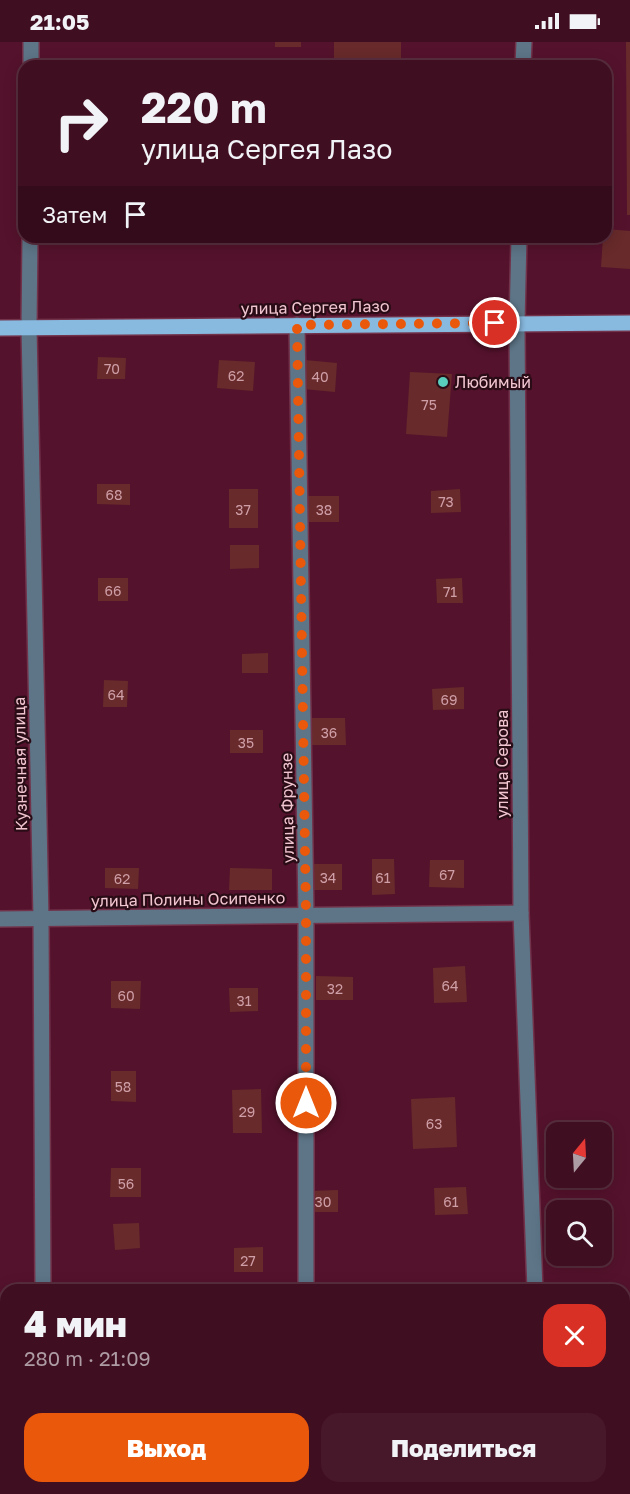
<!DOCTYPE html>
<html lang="ru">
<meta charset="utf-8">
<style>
:root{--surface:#400e21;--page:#47172a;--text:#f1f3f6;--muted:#ae9ca5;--line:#592e3f;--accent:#ea580c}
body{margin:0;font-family:"Golos Text",sans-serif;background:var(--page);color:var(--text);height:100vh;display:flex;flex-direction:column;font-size:22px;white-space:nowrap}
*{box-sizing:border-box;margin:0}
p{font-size:20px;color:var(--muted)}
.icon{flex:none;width:33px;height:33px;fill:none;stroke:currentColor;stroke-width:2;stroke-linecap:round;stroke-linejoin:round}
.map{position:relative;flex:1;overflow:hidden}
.sheet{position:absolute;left:0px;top:1242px;width:630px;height:210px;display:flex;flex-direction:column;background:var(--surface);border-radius:18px 18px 0 0;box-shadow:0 3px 15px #0003,0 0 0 2px var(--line)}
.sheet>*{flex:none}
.hud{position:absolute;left:18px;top:18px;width:594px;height:183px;border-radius:18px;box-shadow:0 3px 15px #0003,0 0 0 2px var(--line);background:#400e21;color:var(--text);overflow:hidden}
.needle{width:39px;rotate:18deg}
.tools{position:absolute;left:546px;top:1080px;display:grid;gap:12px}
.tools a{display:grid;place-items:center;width:66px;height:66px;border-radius:12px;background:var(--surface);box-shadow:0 3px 15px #0003,0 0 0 2px var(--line);font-size:30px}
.pin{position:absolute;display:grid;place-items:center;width:51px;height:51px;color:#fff;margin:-26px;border:3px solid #fff;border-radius:50%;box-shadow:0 2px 6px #0007}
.me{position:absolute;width:66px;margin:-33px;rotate:0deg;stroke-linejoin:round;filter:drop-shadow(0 0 4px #0008)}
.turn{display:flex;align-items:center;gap:21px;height:126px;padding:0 24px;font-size:27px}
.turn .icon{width:78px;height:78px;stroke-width:2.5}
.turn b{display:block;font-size:42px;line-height:51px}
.then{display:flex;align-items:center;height:57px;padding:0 24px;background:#0003;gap:12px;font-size:22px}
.round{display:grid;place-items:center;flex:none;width:63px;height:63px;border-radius:18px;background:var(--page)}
.headline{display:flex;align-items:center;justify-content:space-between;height:102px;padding:0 24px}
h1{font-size:36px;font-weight:800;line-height:45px}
.cta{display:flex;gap:12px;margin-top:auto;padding:12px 24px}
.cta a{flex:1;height:69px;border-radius:18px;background:var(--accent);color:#fff;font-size:24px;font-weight:800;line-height:69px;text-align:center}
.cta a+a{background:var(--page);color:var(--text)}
.status{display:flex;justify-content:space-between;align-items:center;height:42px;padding:0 30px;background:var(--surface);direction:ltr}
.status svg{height:16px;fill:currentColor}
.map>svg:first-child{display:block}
.building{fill:#682a2b}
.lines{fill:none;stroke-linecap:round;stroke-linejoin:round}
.minor-casing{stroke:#71324a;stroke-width:18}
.major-casing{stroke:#71324a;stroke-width:18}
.minor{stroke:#5d7587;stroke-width:15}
.major{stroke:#88b9df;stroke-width:15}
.route{stroke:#ea580c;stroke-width:10;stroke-dasharray:0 18}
.poi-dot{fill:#5acebc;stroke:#2a0c16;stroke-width:2}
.labels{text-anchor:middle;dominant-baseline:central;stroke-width:4.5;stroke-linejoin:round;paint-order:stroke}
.number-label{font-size:14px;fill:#cf9fa8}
.street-label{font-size:16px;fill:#f1c6d1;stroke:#2a0c16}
.poi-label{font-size:16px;fill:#f1c6d1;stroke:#2a0c16;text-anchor:start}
</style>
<div class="status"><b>21:05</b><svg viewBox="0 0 49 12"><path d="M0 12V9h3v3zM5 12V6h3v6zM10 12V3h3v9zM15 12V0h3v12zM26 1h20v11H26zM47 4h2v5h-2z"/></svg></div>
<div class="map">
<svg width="630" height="1452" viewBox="0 0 630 1452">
<rect width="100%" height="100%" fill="#55122c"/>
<g class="building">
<rect x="275" y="0" width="26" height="5"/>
<rect x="334" y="0" width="67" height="24"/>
<path d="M626 0H630V173H627Z"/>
<path d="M606 187 630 189V227L601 225 603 195H606Z"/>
<path d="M98 315 126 316 125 337H97Z"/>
<path d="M219 318 255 320 253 349 217 346Z"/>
<path d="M305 318 337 321 335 350 303 347Z"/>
<path d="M410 330 452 332 447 395 406 392Z"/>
<path d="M97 442H130V463L97 462Z"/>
<rect x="229" y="447" width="29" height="39"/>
<path d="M460 447 461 470 431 471V449Z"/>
<rect x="308" y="454" width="31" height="26"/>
<path d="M230 503H259V526L230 527Z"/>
<rect x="98" y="536" width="30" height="23"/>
<path d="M462 536 463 561H437L436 537Z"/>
<path d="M268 611V631H242V612Z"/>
<path d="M104 638 128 639 127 665H103Z"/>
<path d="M464 645V667L433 668 432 647Z"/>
<path d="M312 676H345L346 703H312Z"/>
<rect x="230" y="688" width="33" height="23"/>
<path d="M372 817H394L395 852 372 853Z"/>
<path d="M430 818H464V846L429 845Z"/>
<path d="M313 822H342V848H314Z"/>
<path d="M105 826H139L138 847 105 846Z"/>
<path d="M230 826 272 827V848H229Z"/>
<path d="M465 924 467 960 434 961 433 926Z"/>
<path d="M316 934 353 935V958H316Z"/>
<path d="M111 939H141L140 967 111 966Z"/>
<path d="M229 946H258V969L230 970Z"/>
<path d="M111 1029H136V1060L111 1059Z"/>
<path d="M261 1047 262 1091H233L232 1048Z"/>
<path d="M455 1055 457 1105 413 1107 411 1057Z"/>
<path d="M111 1126H141V1155H110Z"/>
<path d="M466 1145 468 1172 435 1173 434 1146Z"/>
<path d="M338 1148V1170H309V1149Z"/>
<path d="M139 1181 140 1206 115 1208 113 1182Z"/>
<path d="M263 1205V1230H234V1206Z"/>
</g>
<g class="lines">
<g class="minor-casing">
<g id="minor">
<path d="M31 24V0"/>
<path d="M523 24 524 0"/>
<path d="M30 195 29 286 41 876 43 1248"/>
<path d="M519 195 517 281 521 871 535 1248"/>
<path d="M297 283 306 873V1248"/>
<path d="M0 877 521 871"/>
<path d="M624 1319 630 1320"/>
<path d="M0 1439 6 1438"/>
<path d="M45 1446V1452"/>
<path d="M306 1446V1452"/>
<path d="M465 1446 539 1449"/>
</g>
</g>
<g class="major-casing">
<path id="major" d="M0 286 630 281"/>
</g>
<use href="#minor" class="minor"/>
<use href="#major" class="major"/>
</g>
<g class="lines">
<path class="route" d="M306 1061V873L297 283 495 281"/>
</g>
<circle class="poi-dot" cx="443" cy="340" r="6"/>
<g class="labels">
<g class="number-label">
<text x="112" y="326">70</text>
<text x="236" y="333">62</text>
<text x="320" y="334">40</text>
<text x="429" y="362">75</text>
<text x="114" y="452">68</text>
<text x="446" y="459">73</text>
<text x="243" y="467">37</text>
<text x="324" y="467">38</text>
<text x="113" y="548">66</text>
<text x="450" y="549">71</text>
<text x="116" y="652">64</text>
<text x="449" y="657">69</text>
<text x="329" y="690">36</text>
<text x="246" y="700">35</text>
<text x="447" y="832">67</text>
<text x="328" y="835">34</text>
<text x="383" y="835">61</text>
<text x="122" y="836">62</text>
<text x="450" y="943">64</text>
<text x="335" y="946">32</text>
<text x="126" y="953">60</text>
<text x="244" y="958">31</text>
<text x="123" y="1044">58</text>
<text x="247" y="1069">29</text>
<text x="434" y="1081">63</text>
<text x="126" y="1141">56</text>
<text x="323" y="1159">30</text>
<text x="451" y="1159">61</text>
<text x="248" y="1218">27</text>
</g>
<g class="street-label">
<text transform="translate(315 265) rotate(-1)">улица Сергея Лазо</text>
<text transform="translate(20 722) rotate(-91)">Кузнечная улица</text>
<text transform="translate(502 722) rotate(-90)">улица Серова</text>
<text transform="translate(287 766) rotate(-91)">улица Фрунзе</text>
<text transform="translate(188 857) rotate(-1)">улица Полины Осипенко</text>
</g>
<g class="poi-label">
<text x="455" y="340">Любимый</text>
</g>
</g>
</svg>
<div class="tools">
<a><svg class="needle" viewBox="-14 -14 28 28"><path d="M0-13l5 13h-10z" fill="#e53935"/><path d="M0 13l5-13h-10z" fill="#ae9ca5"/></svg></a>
<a><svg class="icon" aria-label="search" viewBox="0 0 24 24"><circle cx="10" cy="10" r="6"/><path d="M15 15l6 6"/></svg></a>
</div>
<div class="pin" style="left:495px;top:281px;background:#d93025"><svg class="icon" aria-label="arrive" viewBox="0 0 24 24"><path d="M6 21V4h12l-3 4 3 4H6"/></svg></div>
<svg class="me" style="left:306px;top:1061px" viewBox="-20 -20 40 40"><circle r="17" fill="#ea580c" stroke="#fff" stroke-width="3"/><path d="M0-11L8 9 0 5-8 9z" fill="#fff"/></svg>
<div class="hud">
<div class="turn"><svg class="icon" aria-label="right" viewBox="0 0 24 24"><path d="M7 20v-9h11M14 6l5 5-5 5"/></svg><div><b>220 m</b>улица Сергея Лазо</div></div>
<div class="then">Затем<svg class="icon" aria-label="arrive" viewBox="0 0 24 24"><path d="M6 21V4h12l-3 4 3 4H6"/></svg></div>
</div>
<section class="sheet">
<div class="headline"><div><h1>4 мин</h1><p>280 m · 21:09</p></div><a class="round" style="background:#d93025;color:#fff"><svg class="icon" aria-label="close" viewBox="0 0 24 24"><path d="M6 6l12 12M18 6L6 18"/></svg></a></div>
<div class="cta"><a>Выход</a><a>Поделиться</a></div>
</section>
</div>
